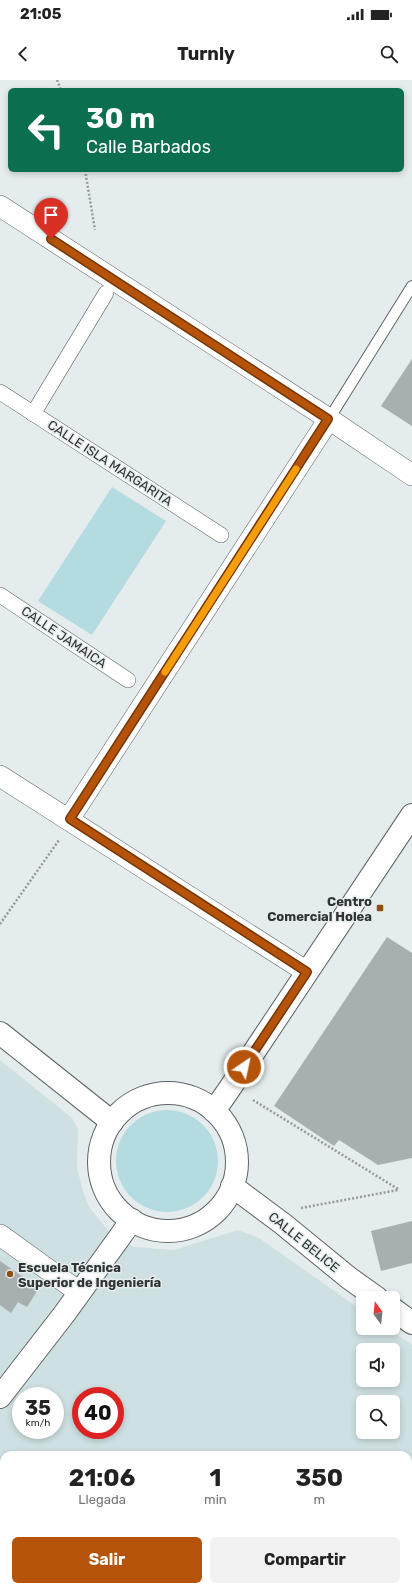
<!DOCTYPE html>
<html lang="es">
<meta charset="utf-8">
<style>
:root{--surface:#fff;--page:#f2f2f2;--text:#222;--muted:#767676;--accent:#b45309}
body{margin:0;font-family:Rubik,sans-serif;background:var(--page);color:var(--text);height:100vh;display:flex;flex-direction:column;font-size:15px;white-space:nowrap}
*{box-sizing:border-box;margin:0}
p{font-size:13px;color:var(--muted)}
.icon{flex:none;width:22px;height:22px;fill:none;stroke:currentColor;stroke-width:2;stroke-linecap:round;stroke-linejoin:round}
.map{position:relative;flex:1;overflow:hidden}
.sheet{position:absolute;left:0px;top:1371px;width:412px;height:140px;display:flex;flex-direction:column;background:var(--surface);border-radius:12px 12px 0 0;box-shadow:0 2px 6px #0003}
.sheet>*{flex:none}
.top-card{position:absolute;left:8px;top:8px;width:396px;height:84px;border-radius:6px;box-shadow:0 2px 6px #0003;background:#0b6e4f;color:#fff;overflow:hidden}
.needle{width:26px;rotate:345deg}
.controls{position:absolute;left:356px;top:1211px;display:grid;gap:8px}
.controls a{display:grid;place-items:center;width:44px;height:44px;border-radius:6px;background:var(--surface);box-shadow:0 2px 6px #0003;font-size:20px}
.speed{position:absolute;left:12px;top:1307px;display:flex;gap:8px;font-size:20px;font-weight:700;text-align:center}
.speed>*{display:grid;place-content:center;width:52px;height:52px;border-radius:50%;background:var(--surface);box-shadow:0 2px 6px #0003;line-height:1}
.speed small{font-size:10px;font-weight:400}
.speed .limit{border:6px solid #d22;background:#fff;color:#111}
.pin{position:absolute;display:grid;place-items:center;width:34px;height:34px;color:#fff;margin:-41px -17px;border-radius:50% 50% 50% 0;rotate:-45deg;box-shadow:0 0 4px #0007}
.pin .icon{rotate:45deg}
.me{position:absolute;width:44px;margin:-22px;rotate:34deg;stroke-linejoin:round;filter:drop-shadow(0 0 3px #0008)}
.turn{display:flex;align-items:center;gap:14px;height:84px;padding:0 12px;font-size:18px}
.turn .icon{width:52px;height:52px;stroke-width:2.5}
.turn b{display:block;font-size:28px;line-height:34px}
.eta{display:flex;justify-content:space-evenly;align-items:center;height:68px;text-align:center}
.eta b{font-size:24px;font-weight:700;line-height:28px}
.action{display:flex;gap:8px;margin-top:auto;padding:8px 12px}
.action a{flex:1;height:46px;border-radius:6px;background:var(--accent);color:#fff;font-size:16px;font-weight:700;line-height:46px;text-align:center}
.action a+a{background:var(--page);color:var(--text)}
.status{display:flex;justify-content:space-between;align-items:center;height:28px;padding:0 20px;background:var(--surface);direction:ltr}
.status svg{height:11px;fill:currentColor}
header{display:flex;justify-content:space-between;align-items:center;height:52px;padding:0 12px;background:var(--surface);font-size:18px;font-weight:700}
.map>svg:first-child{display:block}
.built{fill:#cfe0e2;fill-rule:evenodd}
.green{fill:#b4dbdf}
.building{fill:#a8afb0}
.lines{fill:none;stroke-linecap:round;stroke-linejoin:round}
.service-casing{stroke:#5e6465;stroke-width:12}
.pedestrian-casing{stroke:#5e6465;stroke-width:16}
.minor-casing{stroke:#5e6465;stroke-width:22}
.tertiary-casing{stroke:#5e6465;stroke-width:24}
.path{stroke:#959a9a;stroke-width:2.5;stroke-dasharray:2 2;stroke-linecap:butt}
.service{stroke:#fff;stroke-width:10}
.pedestrian{stroke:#fff;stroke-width:15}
.minor{stroke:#fff;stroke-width:21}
.tertiary{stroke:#fff;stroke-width:22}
.route-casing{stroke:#753606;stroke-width:10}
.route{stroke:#b45309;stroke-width:7}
.slow{stroke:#f59e0b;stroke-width:7}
.poi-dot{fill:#8d5013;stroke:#e5eced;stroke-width:1.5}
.labels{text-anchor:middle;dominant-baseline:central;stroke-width:3;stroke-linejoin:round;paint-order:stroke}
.street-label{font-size:13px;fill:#313434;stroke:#e5eced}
.poi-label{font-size:13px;font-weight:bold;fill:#313434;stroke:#e5eced;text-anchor:end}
</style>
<div class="status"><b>21:05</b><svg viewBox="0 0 49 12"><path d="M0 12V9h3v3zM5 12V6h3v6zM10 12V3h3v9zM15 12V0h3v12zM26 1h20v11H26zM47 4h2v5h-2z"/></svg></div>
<header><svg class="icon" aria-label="back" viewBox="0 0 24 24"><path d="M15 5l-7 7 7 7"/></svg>Turnly<svg class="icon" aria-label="search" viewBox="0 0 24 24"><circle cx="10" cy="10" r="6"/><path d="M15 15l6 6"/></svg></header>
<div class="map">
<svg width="412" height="1511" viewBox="0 0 412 1511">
<rect width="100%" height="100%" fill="#e5eced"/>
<path class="built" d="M0 980 72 1038 78 1049 77 1088 83 1111 89 1127 110 1153 134 1167 174 1170 238 1150 259 1158 363 1231V1248H387L412 1265V1511H0ZM363 1270H393V1300H363ZM21 1316H55V1350H21ZM81 1316H115V1350H81ZM363 1322H393V1352H363ZM4 1375H408V1507H4Z"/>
<g class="green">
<path d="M112 407 166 441 92 555 38 521Z"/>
<circle cx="167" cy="1081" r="51"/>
</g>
<g class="building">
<path d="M412 279V346L381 326Z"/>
<path d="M387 857 412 873V1078L378 1085 339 1060 334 1066 274 1026Z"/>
<path d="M412 1141V1183L381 1191 371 1151Z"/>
<path d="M0 1181 39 1208 27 1227 18 1222 11 1233 0 1225Z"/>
</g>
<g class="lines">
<g class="service-casing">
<g id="service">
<path d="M329 339 412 206"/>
<path d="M0 1394 4 1393"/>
<path d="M210 1507 213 1511"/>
</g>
</g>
<g class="pedestrian-casing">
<g id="pedestrian">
<path d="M0 312 221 455"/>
<path d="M33 334 106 213"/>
<path d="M0 515 128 600"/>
</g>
</g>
<g class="minor-casing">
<g id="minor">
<path d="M0 126 329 339 412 395"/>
<path d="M0 696 307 892"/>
<path d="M69 739 329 339"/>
<path d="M0 1155 79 1212"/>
</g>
</g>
<g class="tertiary-casing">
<g id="tertiary">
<path d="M0 953 112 1042"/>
<circle cx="168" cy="1082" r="69"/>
<path d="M214 1031 228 1011 412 735"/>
<path d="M232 1106 283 1144 349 1198 377 1218"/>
<path d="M393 1229 412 1243"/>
<path d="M0 1317 65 1233 132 1140"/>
</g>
</g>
<g class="path">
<path d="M57 0 61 10"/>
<path d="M85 90 95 150"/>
<path d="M0 844 59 760"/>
<path d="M253 1020 398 1109"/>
<path d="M301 1128 398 1110"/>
</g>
<use href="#service" class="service"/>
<use href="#pedestrian" class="pedestrian"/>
<use href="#minor" class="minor"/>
<use href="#tertiary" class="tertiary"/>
</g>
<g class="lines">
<g class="route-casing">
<path id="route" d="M51 159 328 339 70 739 307 892 244 987"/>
</g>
<use href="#route" class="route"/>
<path class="slow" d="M165 592 296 389"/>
</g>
<g class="poi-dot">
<rect x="376" y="824" width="8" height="8" rx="2"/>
<circle cx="10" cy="1194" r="4"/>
</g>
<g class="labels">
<g class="street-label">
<text transform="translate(110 383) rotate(33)">CALLE ISLA MARGARITA</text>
<text transform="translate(64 557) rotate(34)">CALLE JAMAICA</text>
<text transform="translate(304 1162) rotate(39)">CALLE BELICE</text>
</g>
<g class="poi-label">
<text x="372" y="821">Centro<tspan x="372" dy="15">Comercial Holea</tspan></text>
<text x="18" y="1187" text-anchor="start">Escuela Técnica<tspan x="18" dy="15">Superior de Ingeniería</tspan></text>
</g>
</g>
</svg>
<div class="controls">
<a><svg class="needle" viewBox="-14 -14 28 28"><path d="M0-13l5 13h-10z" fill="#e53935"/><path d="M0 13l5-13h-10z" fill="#767676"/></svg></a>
<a><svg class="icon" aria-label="sound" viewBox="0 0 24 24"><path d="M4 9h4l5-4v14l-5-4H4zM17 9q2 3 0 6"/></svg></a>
<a><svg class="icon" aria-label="search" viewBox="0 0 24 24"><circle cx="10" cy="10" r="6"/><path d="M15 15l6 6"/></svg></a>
</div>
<div class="speed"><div>35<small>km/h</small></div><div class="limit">40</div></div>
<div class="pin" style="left:51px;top:159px;background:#d93025"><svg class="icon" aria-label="arrive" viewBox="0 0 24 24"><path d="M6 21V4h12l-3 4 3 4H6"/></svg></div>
<svg class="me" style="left:244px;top:987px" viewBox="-20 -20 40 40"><circle r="17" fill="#b45309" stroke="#fff" stroke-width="3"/><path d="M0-11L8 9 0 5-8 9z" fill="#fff"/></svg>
<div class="top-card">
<div class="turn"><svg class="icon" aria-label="left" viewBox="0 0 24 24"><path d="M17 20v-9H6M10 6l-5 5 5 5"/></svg><div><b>30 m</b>Calle Barbados</div></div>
</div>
<section class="sheet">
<div class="eta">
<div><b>21:06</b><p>Llegada</p></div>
<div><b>1</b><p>min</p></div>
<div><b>350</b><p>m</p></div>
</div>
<div class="action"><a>Salir</a><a>Compartir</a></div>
</section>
</div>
